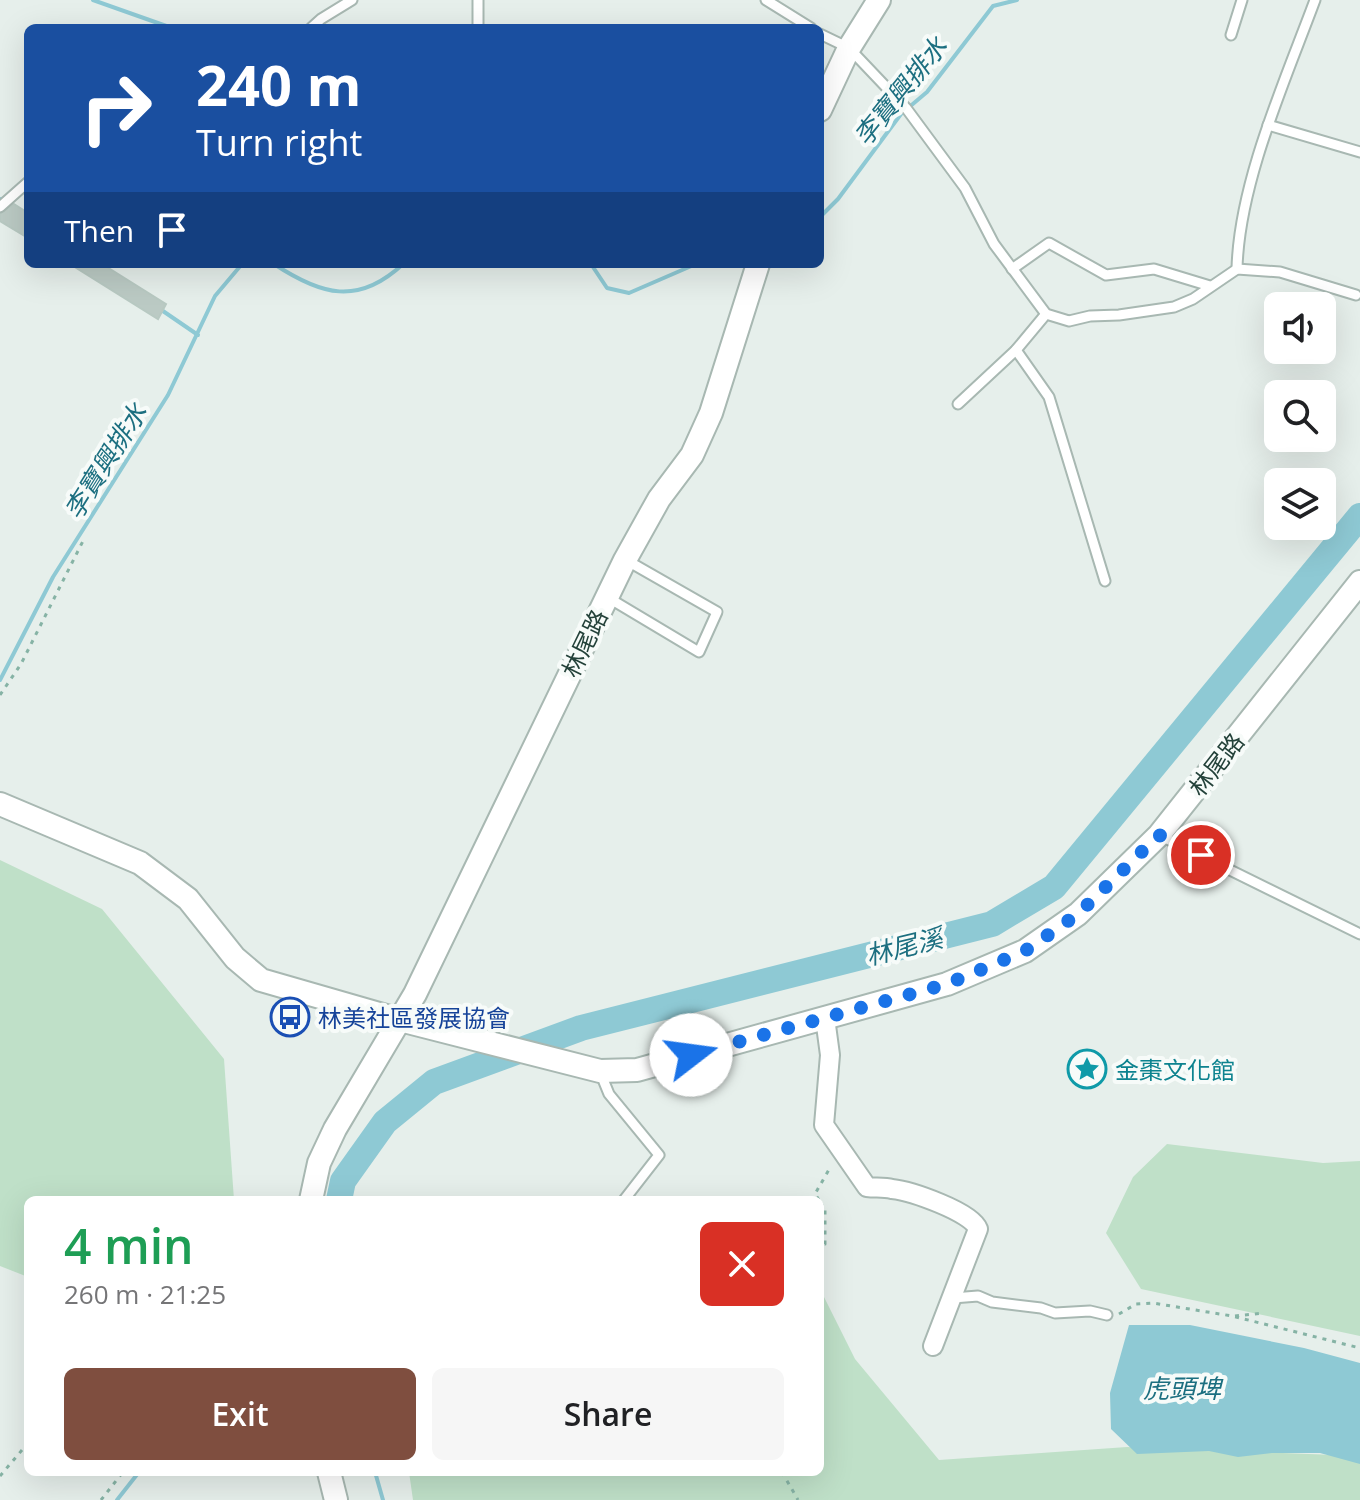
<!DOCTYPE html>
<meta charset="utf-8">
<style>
:root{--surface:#fff;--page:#f6f6f6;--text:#202124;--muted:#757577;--accent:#7f4e3f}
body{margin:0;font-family:"Open Sans","Noto Sans TC",sans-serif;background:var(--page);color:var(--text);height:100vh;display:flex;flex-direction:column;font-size:30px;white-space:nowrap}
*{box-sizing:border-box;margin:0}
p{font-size:26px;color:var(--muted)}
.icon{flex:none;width:44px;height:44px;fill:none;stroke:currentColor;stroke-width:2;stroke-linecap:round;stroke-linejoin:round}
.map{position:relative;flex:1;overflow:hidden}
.sheet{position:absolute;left:24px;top:1196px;width:800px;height:280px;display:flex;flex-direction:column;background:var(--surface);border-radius:12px;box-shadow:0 8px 32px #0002}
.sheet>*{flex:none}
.hud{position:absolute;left:24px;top:24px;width:800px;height:244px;border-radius:12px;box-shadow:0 8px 32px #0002;background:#1a4fa0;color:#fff;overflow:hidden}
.controls{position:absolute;left:1264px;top:292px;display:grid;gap:16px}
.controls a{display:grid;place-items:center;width:72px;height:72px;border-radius:12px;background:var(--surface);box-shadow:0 8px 32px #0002;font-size:40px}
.pin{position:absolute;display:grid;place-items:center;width:68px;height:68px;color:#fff;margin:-34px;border:4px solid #fff;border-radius:50%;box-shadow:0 2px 8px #0007}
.me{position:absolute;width:88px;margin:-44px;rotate:75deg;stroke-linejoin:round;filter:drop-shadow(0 0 6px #0008)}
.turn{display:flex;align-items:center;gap:28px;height:168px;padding:0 40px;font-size:36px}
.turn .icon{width:104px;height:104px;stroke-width:2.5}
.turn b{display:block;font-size:56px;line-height:68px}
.then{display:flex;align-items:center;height:76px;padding:0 40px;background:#0003;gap:16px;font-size:30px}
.round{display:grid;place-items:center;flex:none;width:84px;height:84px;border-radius:12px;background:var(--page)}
.headline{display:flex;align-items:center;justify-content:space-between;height:136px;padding:0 40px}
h1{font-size:48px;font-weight:600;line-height:60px;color:#1e9e55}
.button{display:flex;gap:16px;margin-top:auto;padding:16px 40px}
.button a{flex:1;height:92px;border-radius:12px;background:var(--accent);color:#fff;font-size:32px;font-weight:600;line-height:92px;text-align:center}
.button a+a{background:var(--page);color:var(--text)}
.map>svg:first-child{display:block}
.green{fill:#bfe0c8}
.water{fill:#8ec9d4}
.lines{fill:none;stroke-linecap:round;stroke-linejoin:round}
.stream{stroke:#8ec9d4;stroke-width:4}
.river{stroke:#8ec9d4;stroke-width:26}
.building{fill:#bbcac4;stroke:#b8c9c2;stroke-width:2}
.service-casing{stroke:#a8b8b2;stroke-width:13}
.minor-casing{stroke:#a8b8b2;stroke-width:22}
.tertiary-casing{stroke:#a8b8b2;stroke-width:26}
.path{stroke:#86b3a5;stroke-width:3;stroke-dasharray:4 6;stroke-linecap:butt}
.service{stroke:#fff;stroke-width:9}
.minor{stroke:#fff;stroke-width:18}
.tertiary{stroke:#fff;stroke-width:22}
.route{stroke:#1a73e8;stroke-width:14;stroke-dasharray:0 25.2}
.labels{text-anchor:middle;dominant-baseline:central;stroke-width:8;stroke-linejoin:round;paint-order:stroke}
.street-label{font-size:24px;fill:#24423a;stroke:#f7fbf9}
.transit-label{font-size:24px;fill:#164399;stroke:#f7fbf9;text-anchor:start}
.culture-label{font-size:24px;fill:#0d838f;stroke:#f7fbf9;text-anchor:start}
.water-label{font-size:26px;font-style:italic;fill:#1c6f80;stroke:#f7fbf9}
</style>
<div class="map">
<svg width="1360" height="1500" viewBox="0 0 1360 1500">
<rect width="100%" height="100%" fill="#e6efeb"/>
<g class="green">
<path d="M0 860 102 909 224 1059 234 1200H28V1277L0 1266Z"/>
<path d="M1167 1144 1323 1163 1360 1161V1336L1141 1289 1106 1233 1133 1177Z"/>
<path d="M820 1289 855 1359 939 1460 1127 1447 1360 1456V1500H413L409 1472H820Z"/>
</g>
<path class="water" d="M1129 1325H1190L1304 1348 1360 1363V1464L1320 1453H1272L1238 1457 1209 1451 1137 1454 1111 1429 1110 1393Z"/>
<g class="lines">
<g class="stream">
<path d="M93 0 172 28"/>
<path d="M0 199 16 208"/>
<path d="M820 217 838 199 901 114 927 92 993 6 1017 0"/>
<path d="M274 264C321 295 358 306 403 264"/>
<path d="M591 264 607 288 629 293 696 264"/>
<path d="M160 309 198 335"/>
<path d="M0 680 53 577 168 395 215 296 242 264"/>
<path d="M375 1472 383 1500"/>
<path d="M117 1500 139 1472"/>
</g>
<path class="river" d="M339 1200 343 1181 385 1122 434 1082 581 1028 992 924 1054 887 1360 516"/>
</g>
<g class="building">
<path d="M14 204 28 213V238L0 221V214Z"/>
<path d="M70 264H102L166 304 158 319Z"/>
</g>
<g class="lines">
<g class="service-casing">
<g id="service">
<path d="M478 0V28"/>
<path d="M766 0 811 28"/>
<path d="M311 28 321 19 352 0"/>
<path d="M820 34 849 48 906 108 965 188 994 244 1046 314 1069 321 1090 316 1119 315 1174 307 1193 299 1237 269 1280 272 1356 295"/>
<path d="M1231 35 1242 0"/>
<path d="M1268 125 1360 152"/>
<path d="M0 207 28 182"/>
<path d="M1012 269 1049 243 1106 275 1154 269 1210 286"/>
<path d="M1237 269C1239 183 1285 81 1315 0"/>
<path d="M1016 350 1049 397 1105 581"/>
<path d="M958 404 1016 350 1046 314"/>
<path d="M607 597 699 652 717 612 626 560"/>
<path d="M1159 835 1360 934"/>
<path d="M600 1072 609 1094 659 1155 624 1200"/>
<path d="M953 1298 978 1296 992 1302 1041 1308 1055 1313 1090 1311 1107 1315"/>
</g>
</g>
<g class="minor-casing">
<path id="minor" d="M825 1018 830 1055 824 1125 867 1187C875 1188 884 1187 892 1189 911 1191 972 1212 978 1229L933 1346"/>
</g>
<g class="tertiary-casing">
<g id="tertiary">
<path d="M820 110 849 48 879 0"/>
<path d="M0 804 140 863 188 899 235 958 261 980 400 1020 600 1071 637 1070 947 984 1025 951 1078 914 1159 835 1360 582"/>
<path d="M311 1200 319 1163 335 1129 415 994 625 560 659 499 692 455 711 413 758 264"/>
<path d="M329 1472 336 1500"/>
</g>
</g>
<g class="path">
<path d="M0 695 21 664 84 539"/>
<path d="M819 1200 815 1194 831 1166"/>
<path d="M820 1202 825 1209V1244H820"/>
<path d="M1119 1314 1136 1304 1153 1303 1232 1316 1360 1348"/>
<path d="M1235 1316 1264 1313"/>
<path d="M782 1472 798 1500"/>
<path d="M0 1476 28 1443"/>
<path d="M101 1500 123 1472"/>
</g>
<use href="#service" class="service"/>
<use href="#minor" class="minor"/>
<use href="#tertiary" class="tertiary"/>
</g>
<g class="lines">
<path class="route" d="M691 1055 947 984 1025 951 1078 914 1159 835 1201 855"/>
</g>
<defs>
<g id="bus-ring" transform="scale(2)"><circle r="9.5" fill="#f7fbf9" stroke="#1a4fb4" stroke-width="1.5"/><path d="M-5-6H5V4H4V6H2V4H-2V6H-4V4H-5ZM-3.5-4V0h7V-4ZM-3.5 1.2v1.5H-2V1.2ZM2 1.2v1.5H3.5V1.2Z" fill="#1a4fb4"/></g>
<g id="sight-ring" transform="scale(2)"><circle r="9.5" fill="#f7fbf9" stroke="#0f9aa8" stroke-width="1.5"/><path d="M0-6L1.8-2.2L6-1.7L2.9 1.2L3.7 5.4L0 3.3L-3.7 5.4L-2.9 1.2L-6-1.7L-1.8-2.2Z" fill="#0f9aa8"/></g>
</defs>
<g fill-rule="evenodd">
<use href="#bus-ring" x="290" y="1017"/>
<use href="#sight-ring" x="1087" y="1069"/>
</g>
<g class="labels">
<g class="street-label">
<text transform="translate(584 643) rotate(-64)">林尾路</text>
<text transform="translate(1216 764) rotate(-52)">林尾路</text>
</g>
<g class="transit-label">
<text x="318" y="1017">林美社區發展協會</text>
</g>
<g class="culture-label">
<text x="1115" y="1069">金棗文化館</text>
</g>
<g class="water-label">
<text transform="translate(900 91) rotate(-51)">李寶興排水</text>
<text transform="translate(105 461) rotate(-58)">李寶興排水</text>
<text transform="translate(904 946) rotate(-14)">林尾溪</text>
<text x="1182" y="1388">虎頭埤</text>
</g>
</g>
</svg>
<div class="controls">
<a><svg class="icon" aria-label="sound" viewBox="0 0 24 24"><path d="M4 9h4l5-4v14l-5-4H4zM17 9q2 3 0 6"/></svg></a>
<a><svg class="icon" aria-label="search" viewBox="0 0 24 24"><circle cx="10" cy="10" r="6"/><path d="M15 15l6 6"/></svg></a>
<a><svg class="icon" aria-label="layers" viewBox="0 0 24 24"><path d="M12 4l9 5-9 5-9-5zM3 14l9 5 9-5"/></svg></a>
</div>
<div class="pin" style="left:1201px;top:855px;background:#d93025"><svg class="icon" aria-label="arrive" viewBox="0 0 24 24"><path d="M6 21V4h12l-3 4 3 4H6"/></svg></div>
<svg class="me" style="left:691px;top:1055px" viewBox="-20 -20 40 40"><circle r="19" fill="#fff"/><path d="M0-13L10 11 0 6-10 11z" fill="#1a73e8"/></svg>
<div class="hud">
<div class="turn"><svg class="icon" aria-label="right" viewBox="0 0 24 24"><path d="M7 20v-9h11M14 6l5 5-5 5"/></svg><div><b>240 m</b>Turn right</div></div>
<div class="then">Then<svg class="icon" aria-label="arrive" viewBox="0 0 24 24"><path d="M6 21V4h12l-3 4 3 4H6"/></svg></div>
</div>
<section class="sheet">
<div class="headline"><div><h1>4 min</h1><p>260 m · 21:25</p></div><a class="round" style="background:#d93025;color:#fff"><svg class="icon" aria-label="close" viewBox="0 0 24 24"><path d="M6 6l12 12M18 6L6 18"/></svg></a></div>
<div class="button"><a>Exit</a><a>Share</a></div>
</section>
</div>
